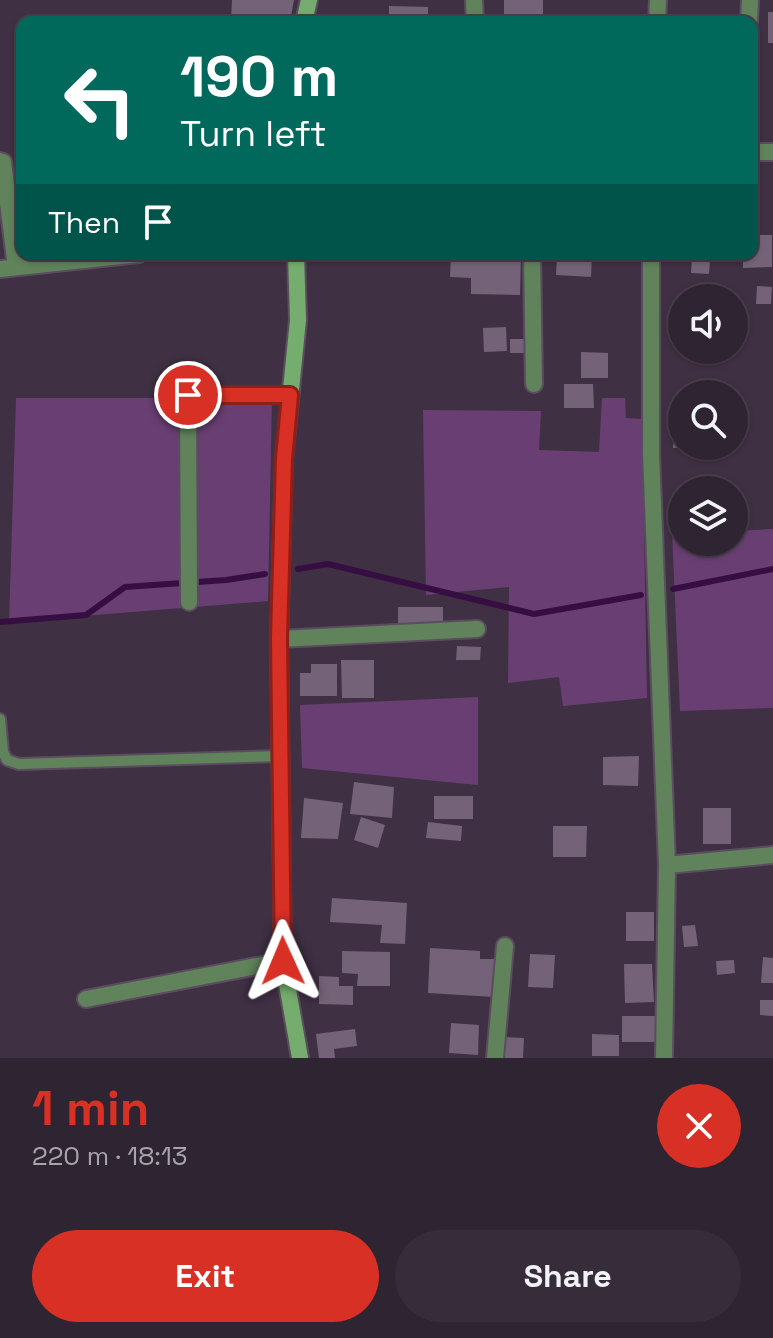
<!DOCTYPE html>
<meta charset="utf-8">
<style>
:root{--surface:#2f2432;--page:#372c3a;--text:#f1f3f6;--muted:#a7a4ac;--line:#4a414d;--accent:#d93025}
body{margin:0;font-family:"Space Grotesk",sans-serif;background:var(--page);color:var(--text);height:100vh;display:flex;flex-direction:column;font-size:30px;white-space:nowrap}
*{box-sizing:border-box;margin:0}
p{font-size:26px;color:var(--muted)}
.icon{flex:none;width:44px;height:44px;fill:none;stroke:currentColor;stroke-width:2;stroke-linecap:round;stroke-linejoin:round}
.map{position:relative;height:1058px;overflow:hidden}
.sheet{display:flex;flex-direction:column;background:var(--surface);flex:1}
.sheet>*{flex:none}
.banner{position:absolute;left:16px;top:16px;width:742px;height:244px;border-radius:16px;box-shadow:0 2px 6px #0004,0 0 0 2px var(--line);background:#00695c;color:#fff;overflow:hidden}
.tools{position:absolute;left:668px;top:284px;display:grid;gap:16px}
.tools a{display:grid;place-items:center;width:80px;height:80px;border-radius:50%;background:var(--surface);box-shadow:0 2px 6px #0004,0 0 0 2px var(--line);font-size:40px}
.pin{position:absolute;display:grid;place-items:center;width:68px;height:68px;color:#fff;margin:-34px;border:4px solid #fff;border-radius:50%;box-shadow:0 2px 8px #0007}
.me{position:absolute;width:88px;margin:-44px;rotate:359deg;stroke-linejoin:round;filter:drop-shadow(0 0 6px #0008)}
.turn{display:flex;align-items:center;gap:28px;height:168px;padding:0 32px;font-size:36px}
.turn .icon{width:104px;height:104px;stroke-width:2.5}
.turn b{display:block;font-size:56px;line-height:68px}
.then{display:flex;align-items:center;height:76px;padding:0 32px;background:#0003;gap:16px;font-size:30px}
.round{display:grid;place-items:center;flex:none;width:84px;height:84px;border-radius:42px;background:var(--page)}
.summary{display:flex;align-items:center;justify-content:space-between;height:136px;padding:0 32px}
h1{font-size:48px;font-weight:700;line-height:60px;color:var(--accent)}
.primary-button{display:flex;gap:16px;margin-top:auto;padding:16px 32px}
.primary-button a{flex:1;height:92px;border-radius:48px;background:var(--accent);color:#fff;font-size:32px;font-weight:700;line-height:92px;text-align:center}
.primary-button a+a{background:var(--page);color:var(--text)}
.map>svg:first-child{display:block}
.green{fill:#693f73}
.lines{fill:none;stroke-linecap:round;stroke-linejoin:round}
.stream{stroke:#370e41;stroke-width:6}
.building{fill:#746378}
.lane-casing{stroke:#5b4d5f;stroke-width:14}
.street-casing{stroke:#5b4d5f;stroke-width:20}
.secondary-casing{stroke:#5b4d5f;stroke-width:20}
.lane{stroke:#60835b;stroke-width:10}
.street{stroke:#60835b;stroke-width:16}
.secondary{stroke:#75ad6e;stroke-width:16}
.route-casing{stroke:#8d1f18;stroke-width:20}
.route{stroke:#d93025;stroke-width:14}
</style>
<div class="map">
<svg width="773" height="1058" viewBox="0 0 773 1058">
<rect width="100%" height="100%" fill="#3f3043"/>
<g class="green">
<path d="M16 398H272L268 601 9 622Z"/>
<path d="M602 398H625L626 418 642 419 647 698 563 706 559 677 508 683 509 587 426 595 423 410 541 411 539 450 599 452Z"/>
<path d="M773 529V708L680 711 672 533H682V542H734V531Z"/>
<path d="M478 697V785L302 768 300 705Z"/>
</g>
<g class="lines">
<g class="stream">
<path d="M298 569 328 564 534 614 641 595"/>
<path d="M673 589 773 569"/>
<path d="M0 622 86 615 125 587 226 580 265 574"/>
</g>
</g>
<g class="building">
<path d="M232 0H294L290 22H231Z"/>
<rect x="504" y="0" width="39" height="22"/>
<path d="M389 6 428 7V22L389 21Z"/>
<rect x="768" y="12" width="5" height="31"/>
<path d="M752 235H772V267L743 268V254H752Z"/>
<path d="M451 254H521L520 295 471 294V278L450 277Z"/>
<path d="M557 254H592L591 277 556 275Z"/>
<path d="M692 257 710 259 709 274 691 273Z"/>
<path d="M757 286 772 287 771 304H756Z"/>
<path d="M506 327 507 351 484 352 483 328Z"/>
<rect x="510" y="339" width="15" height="14"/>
<path d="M581 352 608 353V378H581Z"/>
<path d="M564 384H593L594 408H564Z"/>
<path d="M674 427 682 428V448H673Z"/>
<rect x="398" y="607" width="45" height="21"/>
<path d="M457 646 481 647 480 660H456Z"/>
<path d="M341 660H374V698H342Z"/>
<path d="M311 664H337V696H300V673H311Z"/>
<path d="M639 756 638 786 603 785V757Z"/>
<path d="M354 782 394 787 392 818 350 814Z"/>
<rect x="434" y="796" width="39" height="23"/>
<path d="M304 798 343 803 338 839 301 838Z"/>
<rect x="703" y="808" width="28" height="36"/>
<path d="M361 817 385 825 378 848 354 840Z"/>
<path d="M428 822 462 826 461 841 426 838Z"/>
<path d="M553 826H587L586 857H553Z"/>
<path d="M332 898 407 903 405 944 380 943 382 925 330 922Z"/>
<rect x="626" y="912" width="28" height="29"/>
<path d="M695 925 698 946 684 947 682 926Z"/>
<path d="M430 948 480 951V959H496L494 997 428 993Z"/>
<path d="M342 951 390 952V986H357L358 974 342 973Z"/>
<path d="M530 954 555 955 553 988 528 987Z"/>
<path d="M763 957 773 958V983H761Z"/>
<path d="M734 960 735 973 717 975 716 961Z"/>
<path d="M624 964H652L654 1002 625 1003Z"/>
<path d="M319 976 339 977V986H353V1005L319 1004Z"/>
<path d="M760 1000H773V1016L760 1015Z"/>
<path d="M622 1016H659L658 1042H622Z"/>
<path d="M451 1023 479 1025 478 1055 449 1053Z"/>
<path d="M355 1029 357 1046 334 1049 335 1058H319L316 1034Z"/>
<path d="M592 1034 619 1035V1056H592Z"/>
<path d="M503 1037 524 1038 523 1058H502Z"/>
</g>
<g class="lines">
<g class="lane-casing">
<path id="lane" d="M0 719 3 752 7 760 19 764 282 756"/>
</g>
<g class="street-casing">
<g id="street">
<path d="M474 0 475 22"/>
<path d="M657 22 658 0"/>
<path d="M749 22 750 0"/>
<path d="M752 152H773"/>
<path d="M0 161 3 162 16 267"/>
<path d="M532 254 534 384"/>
<path d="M651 254V454L667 865"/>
<path d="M0 269 139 254"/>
<path d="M189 602 188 395H290"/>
<path d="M279 639 477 629"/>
<path d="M86 999 283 961"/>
<path d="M495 1058 505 946"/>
<path d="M664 1058 667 865 773 855"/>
</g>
</g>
<g class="secondary-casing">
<g id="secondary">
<path d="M304 22 309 0"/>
<path d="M296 254 298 320 284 459 279 639 283 961 300 1058"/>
</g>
</g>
<use href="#lane" class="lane"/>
<use href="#street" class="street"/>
<use href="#secondary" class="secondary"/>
</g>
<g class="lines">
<g class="route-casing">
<path id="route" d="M188 395H290L284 459 279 639 283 961"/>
</g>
<use href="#route" class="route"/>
</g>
</svg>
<div class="tools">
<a><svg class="icon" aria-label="sound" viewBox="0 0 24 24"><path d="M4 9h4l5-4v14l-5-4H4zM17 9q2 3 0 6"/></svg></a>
<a><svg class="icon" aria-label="search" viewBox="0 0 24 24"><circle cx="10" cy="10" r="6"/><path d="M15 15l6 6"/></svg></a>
<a><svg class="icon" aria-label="layers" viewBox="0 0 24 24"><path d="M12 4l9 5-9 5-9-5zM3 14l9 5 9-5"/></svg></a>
</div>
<div class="pin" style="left:188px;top:395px;background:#d93025"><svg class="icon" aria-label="arrive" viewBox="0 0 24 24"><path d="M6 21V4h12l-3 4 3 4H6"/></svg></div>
<svg class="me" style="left:283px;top:961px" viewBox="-20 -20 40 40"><path d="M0-17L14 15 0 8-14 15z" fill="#d93025" stroke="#fff" stroke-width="4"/></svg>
<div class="banner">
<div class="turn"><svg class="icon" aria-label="left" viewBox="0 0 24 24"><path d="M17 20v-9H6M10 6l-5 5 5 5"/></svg><div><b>190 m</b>Turn left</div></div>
<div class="then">Then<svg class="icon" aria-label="arrive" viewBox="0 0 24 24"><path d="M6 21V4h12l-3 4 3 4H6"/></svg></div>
</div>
</div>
<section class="sheet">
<div class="summary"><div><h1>1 min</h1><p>220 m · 18:13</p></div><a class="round" style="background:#d93025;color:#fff"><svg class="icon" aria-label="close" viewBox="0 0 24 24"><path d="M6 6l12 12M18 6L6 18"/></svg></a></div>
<div class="primary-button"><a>Exit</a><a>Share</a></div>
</section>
